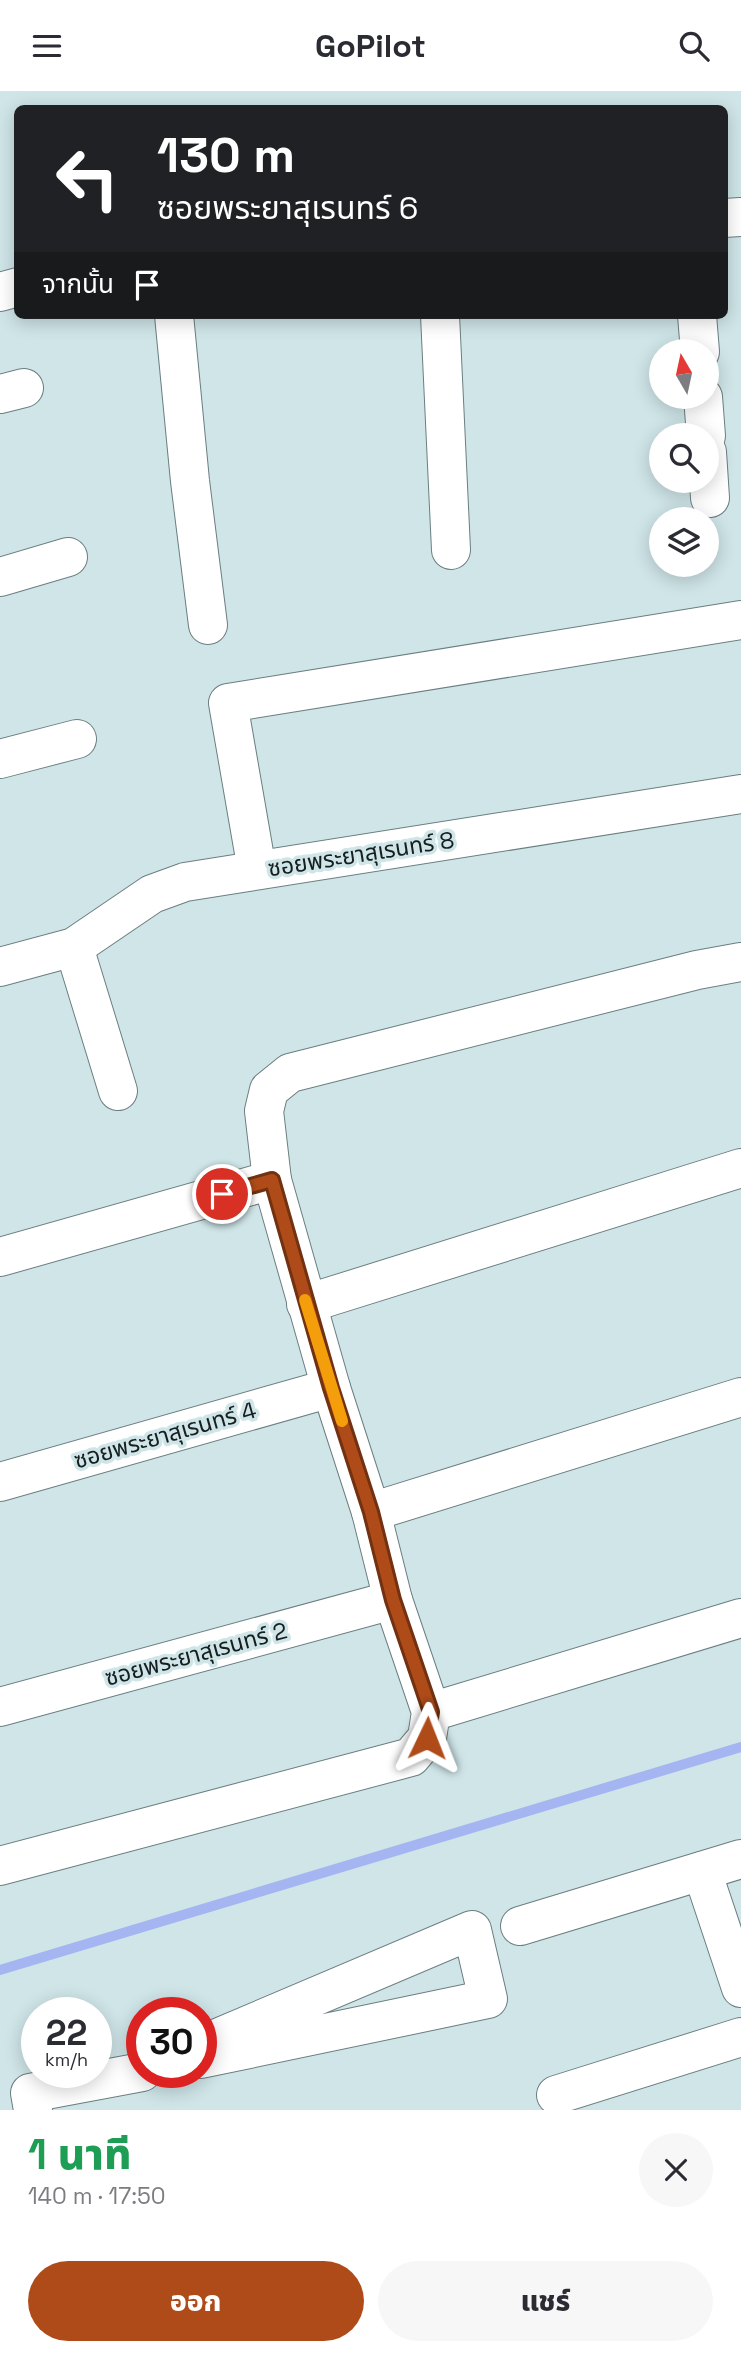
<!DOCTYPE html>
<html lang="th">
<meta charset="utf-8">
<style>
:root{--surface:#fff;--page:#f7f7f7;--text:#2b2b33;--muted:#7c7c81;--accent:#af4b18}
body{margin:0;font-family:"Space Grotesk","Noto Sans Thai",sans-serif;background:var(--page);color:var(--text);height:100vh;display:flex;flex-direction:column;font-size:26px;white-space:nowrap}
*{box-sizing:border-box;margin:0}
p{font-size:23px;color:var(--muted)}
.icon{flex:none;width:38px;height:38px;fill:none;stroke:currentColor;stroke-width:2;stroke-linecap:round;stroke-linejoin:round}
.map{position:relative;height:2019px;overflow:hidden}
.sheet{display:flex;flex-direction:column;background:var(--surface);flex:1}
.sheet>*{flex:none}
.top-card{position:absolute;left:14px;top:14px;width:714px;height:214px;border-radius:10px;box-shadow:0 4px 18px #0003;background:#202124;color:#fff;overflow:hidden}
.needle{width:46px;rotate:351deg}
.fabs{position:absolute;left:649px;top:248px;display:grid;gap:14px}
.fabs a{display:grid;place-items:center;width:70px;height:70px;border-radius:50%;background:var(--surface);box-shadow:0 4px 18px #0003;font-size:35px}
.speed{position:absolute;left:21px;top:1906px;display:flex;gap:14px;font-size:35px;font-weight:700;text-align:center}
.speed>*{display:grid;place-content:center;width:91px;height:91px;border-radius:50%;background:var(--surface);box-shadow:0 4px 18px #0003;line-height:1}
.speed small{font-size:18px;font-weight:400}
.speed .limit{border:10px solid #d22;background:#fff;color:#111}
.pin{position:absolute;display:grid;place-items:center;width:60px;height:60px;color:#fff;margin:-30px;border:4px solid #fff;border-radius:50%;box-shadow:0 2px 7px #0007}
.me{position:absolute;width:77px;margin:-38px;rotate:2deg;stroke-linejoin:round;filter:drop-shadow(0 0 5px #0008)}
.turn{display:flex;align-items:center;gap:24px;height:147px;padding:0 28px;font-size:32px}
.turn .icon{width:91px;height:91px;stroke-width:2.5}
.turn b{display:block;font-size:49px;line-height:60px}
.then{display:flex;align-items:center;height:66px;padding:0 28px;background:#0003;gap:14px;font-size:26px}
.round{display:grid;place-items:center;flex:none;width:74px;height:74px;border-radius:37px;background:var(--page)}
.overview{display:flex;align-items:center;justify-content:space-between;height:119px;padding:0 28px}
h1{font-size:42px;font-weight:800;line-height:52px;color:#1e9e55}
.cta{display:flex;gap:14px;margin-top:auto;padding:14px 28px}
.cta a{flex:1;height:80px;border-radius:42px;background:var(--accent);color:#fff;font-size:28px;font-weight:800;line-height:80px;text-align:center}
.cta a+a{background:var(--page);color:var(--text)}
header{display:flex;justify-content:space-between;align-items:center;height:91px;padding:0 28px;background:var(--surface);font-size:32px;font-weight:800}
.map>svg:first-child{display:block}
.lines{fill:none;stroke-linecap:round;stroke-linejoin:round}
.stream{stroke:#a5b5f2;stroke-width:10}
.minor-casing{stroke:#6b7e81;stroke-width:40}
.minor{stroke:#fff;stroke-width:38}
.route-casing{stroke:#723110;stroke-width:18}
.route{stroke:#af4b18;stroke-width:12}
.slow{stroke:#f59e0b;stroke-width:12}
.labels{text-anchor:middle;dominant-baseline:central;stroke-width:7;stroke-linejoin:round;paint-order:stroke}
.street-label{font-size:23px;fill:#161e1f;stroke:#cfe5e8}
</style>
<header><svg class="icon" aria-label="menu" viewBox="0 0 24 24"><path d="M4 6h16M4 12h16M4 18h16"/></svg>GoPilot<svg class="icon" aria-label="search" viewBox="0 0 24 24"><circle cx="10" cy="10" r="6"/><path d="M15 15l6 6"/></svg></header>
<div class="map">
<svg width="741" height="2019" viewBox="0 0 741 2019">
<rect width="100%" height="100%" fill="#cfe5e8"/>
<g class="lines">
<path class="stream" d="M0 1879 741 1656"/>
<g class="minor-casing">
<g id="minor">
<path d="M724 127 741 126"/>
<path d="M0 201 18 196"/>
<path d="M174 224 190 390 208 534"/>
<path d="M440 224 451 459"/>
<path d="M697 224 700 261"/>
<path d="M0 303 24 297"/>
<path d="M703 306 706 345"/>
<path d="M707 361 710 407"/>
<path d="M0 486 68 466"/>
<path d="M0 668 77 648"/>
<path d="M257 779 228 612 741 529"/>
<path d="M74 856 118 1000"/>
<path d="M0 876 74 856 152 803 185 791 741 703"/>
<path d="M0 1166 272 1089"/>
<path d="M306 1213 741 1077"/>
<path d="M0 1391 331 1297"/>
<path d="M371 1421 741 1306"/>
<path d="M0 1616 393 1509"/>
<path d="M431 1621 741 1527"/>
<path d="M0 1775 411 1666 427 1647 431 1621 393 1509 371 1421 331 1297 272 1089 264 1020 269 999 290 982 697 879 741 871"/>
<path d="M702 1780 741 1897"/>
<path d="M520 1835 741 1768"/>
<path d="M201 1954 472 1839 488 1908 201 1968"/>
<path d="M556 2004 741 1946"/>
<path d="M33 2019 30 2002 142 1981"/>
</g>
</g>
<use href="#minor" class="minor"/>
</g>
<g class="lines">
<g class="route-casing">
<path id="route" d="M222 1103 272 1089 331 1297 371 1421 393 1509 431 1621 427 1647"/>
</g>
<use href="#route" class="route"/>
<path class="slow" d="M305 1209 342 1330"/>
</g>
<g class="labels">
<g class="street-label">
<text transform="translate(361 763) rotate(-9)">ซอยพระยาสุเรนทร์ 8</text>
<text transform="translate(165 1344) rotate(-16)">ซอยพระยาสุเรนทร์ 4</text>
<text transform="translate(196 1563) rotate(-15)">ซอยพระยาสุเรนทร์ 2</text>
</g>
</g>
</svg>
<div class="fabs">
<a><svg class="needle" viewBox="-14 -14 28 28"><path d="M0-13l5 13h-10z" fill="#e53935"/><path d="M0 13l5-13h-10z" fill="#7c7c81"/></svg></a>
<a><svg class="icon" aria-label="search" viewBox="0 0 24 24"><circle cx="10" cy="10" r="6"/><path d="M15 15l6 6"/></svg></a>
<a><svg class="icon" aria-label="layers" viewBox="0 0 24 24"><path d="M12 4l9 5-9 5-9-5zM3 14l9 5 9-5"/></svg></a>
</div>
<div class="speed"><div>22<small>km/h</small></div><div class="limit">30</div></div>
<div class="pin" style="left:222px;top:1103px;background:#d93025"><svg class="icon" aria-label="arrive" viewBox="0 0 24 24"><path d="M6 21V4h12l-3 4 3 4H6"/></svg></div>
<svg class="me" style="left:427px;top:1647px" viewBox="-20 -20 40 40"><path d="M0-17L14 15 0 8-14 15z" fill="#af4b18" stroke="#fff" stroke-width="4"/></svg>
<div class="top-card">
<div class="turn"><svg class="icon" aria-label="left" viewBox="0 0 24 24"><path d="M17 20v-9H6M10 6l-5 5 5 5"/></svg><div><b>130 m</b>ซอยพระยาสุเรนทร์ 6</div></div>
<div class="then">จากนั้น<svg class="icon" aria-label="arrive" viewBox="0 0 24 24"><path d="M6 21V4h12l-3 4 3 4H6"/></svg></div>
</div>
</div>
<section class="sheet">
<div class="overview"><div><h1>1 นาที</h1><p>140 m · 17:50</p></div><a class="round"><svg class="icon" aria-label="close" viewBox="0 0 24 24"><path d="M6 6l12 12M18 6L6 18"/></svg></a></div>
<div class="cta"><a>ออก</a><a>แชร์</a></div>
</section>
